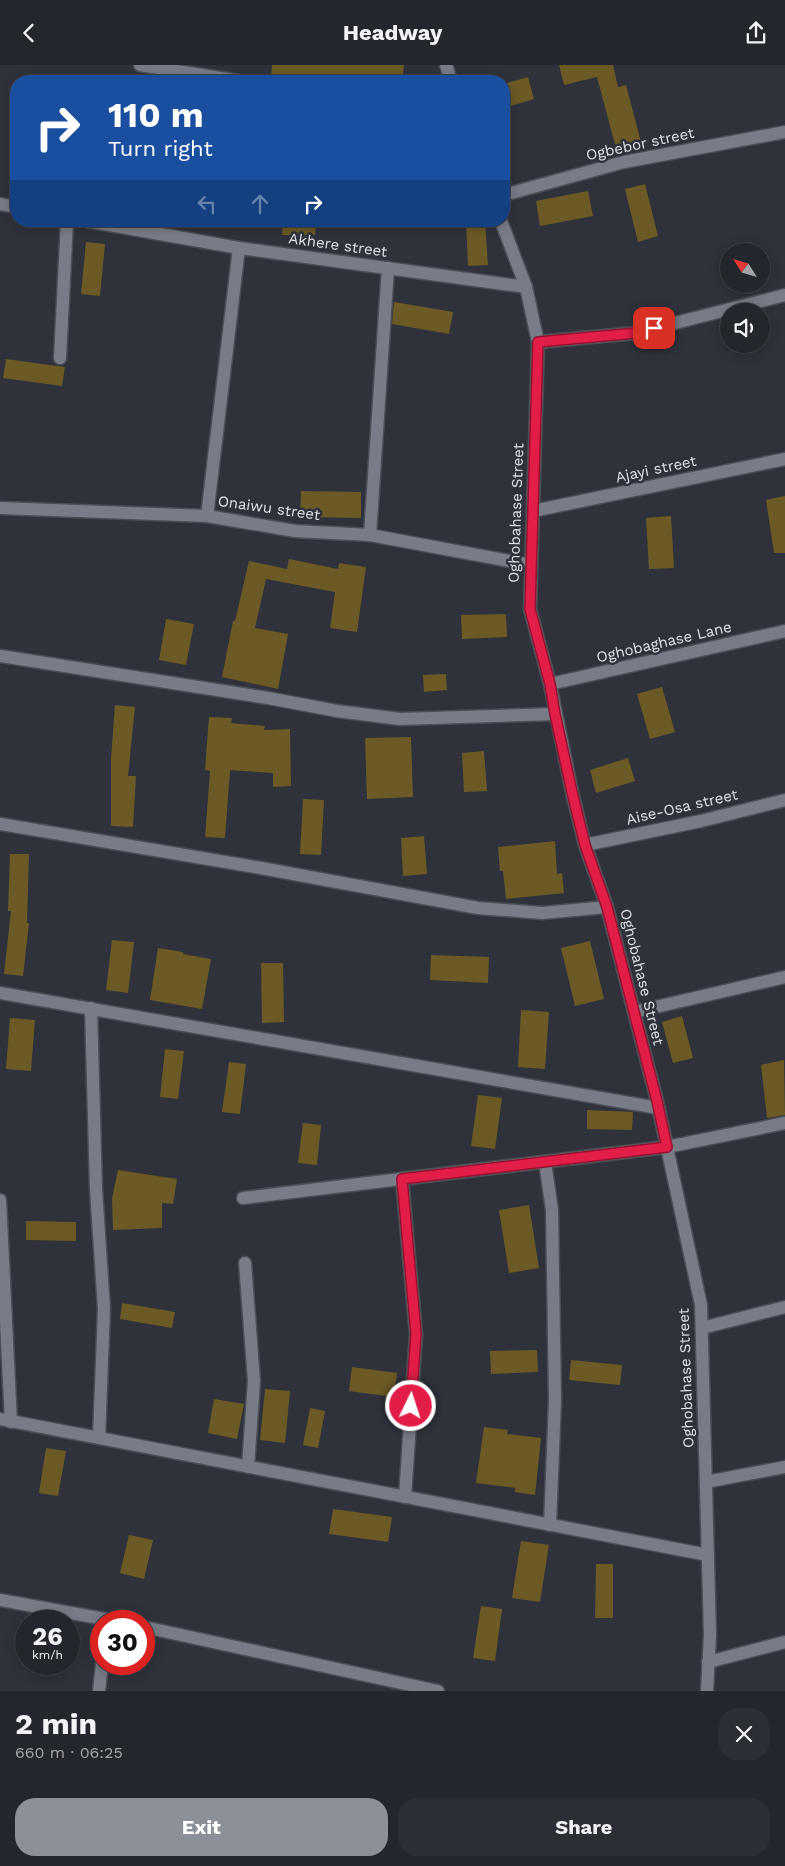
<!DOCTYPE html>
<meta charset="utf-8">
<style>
:root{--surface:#23262c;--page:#2b2e34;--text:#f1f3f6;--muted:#a3a5a9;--line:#404348;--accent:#8c9099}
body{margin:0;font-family:"Work Sans",sans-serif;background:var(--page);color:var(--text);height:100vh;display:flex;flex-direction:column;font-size:19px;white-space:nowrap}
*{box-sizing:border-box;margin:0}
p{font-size:16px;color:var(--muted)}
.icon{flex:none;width:28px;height:28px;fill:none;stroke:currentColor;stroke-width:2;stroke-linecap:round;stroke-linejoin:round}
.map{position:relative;height:1626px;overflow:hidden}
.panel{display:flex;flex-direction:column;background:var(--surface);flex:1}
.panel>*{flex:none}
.guide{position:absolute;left:10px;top:10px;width:500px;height:152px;border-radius:20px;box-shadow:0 2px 12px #0003,0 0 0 1px var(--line);background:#1a4fa0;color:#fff;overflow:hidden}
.needle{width:32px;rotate:307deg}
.fabs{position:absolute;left:720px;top:178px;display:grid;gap:10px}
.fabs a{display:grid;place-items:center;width:50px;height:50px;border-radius:50%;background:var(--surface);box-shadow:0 2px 12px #0003,0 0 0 1px var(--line);font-size:25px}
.speed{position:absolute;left:15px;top:1545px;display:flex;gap:10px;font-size:25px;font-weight:700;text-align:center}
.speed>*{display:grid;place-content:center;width:65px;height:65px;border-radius:50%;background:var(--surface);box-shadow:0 2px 12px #0003,0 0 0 1px var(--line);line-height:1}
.speed small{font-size:12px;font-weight:400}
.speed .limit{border:8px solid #d22;background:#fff;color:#111}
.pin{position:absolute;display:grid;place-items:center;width:42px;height:42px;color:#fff;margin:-21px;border-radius:10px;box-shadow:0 2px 8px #0006}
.me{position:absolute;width:55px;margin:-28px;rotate:4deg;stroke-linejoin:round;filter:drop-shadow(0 0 4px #0008)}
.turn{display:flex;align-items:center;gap:18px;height:105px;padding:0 15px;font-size:22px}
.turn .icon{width:65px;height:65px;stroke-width:2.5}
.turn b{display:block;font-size:35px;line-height:42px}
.lanes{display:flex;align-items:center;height:48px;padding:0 15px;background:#0003;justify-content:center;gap:25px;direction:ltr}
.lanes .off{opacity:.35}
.round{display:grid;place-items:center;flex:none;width:52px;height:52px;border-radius:20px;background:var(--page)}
.summary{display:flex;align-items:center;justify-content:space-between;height:85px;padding:0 15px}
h1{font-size:30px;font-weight:700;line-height:38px}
.primary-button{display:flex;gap:10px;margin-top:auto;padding:10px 15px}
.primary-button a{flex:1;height:58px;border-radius:20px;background:var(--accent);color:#fff;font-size:20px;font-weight:700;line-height:58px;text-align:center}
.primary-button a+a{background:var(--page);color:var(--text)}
header{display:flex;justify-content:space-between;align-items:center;height:65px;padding:0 15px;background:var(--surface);font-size:22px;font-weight:700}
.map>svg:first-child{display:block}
.building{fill:#6b5a25}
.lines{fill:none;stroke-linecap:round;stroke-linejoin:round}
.minor-casing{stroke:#4b4e55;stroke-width:15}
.minor{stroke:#787c87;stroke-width:12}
.route-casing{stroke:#92132f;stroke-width:12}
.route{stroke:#e11d48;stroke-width:9}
.labels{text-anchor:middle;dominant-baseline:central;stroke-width:5;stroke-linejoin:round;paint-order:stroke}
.street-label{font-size:15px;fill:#dfe1e7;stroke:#2f323b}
</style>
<header><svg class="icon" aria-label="back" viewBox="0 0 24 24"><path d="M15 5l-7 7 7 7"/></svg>Headway<svg class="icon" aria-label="share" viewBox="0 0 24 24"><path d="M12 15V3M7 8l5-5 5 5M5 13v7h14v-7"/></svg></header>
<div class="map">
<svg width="785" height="1626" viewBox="0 0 785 1626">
<rect width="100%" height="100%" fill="#2f323b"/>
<g class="building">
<path d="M272 0H404L402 16H359L297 10V16H271Z"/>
<path d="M559 0H613L618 22 626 20 641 77 616 83 597 12 564 20Z"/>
<path d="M528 12 534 34 504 43V19Z"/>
<path d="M645 119 658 171 638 177 625 124Z"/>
<path d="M588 126 593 151 540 161 536 136Z"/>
<path d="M283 156H316L315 170H282Z"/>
<path d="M466 156H485L488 200 468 201Z"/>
<path d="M86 177 105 179 100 231 81 229Z"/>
<path d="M394 237 453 247 449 269 392 259Z"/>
<path d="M6 294 65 302 62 321 3 313Z"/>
<path d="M301 426 361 427V453L300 452Z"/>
<path d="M785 431V488H774L766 435Z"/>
<path d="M671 451 674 503 649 504 646 453Z"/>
<path d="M289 494 338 504 339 498 366 502 357 567 330 563 335 527 266 514 255 563 288 569 278 624 222 612 233 556H235L249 496 287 504Z"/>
<path d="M506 549 507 572 462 574 461 550Z"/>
<path d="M166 554 194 559 186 600 159 595Z"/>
<path d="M446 609 447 625 424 627 423 610Z"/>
<path d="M662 622 675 667 650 674 637 629Z"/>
<path d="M115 640 135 642 128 711H136L133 762 111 761V693Z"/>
<path d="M209 652 232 653 231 658 265 661 264 665 290 664 291 721 273 722V708L230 705 225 773 205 772 210 706 205 705Z"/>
<path d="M411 672 413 732 367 734 365 673Z"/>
<path d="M484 686 487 726 464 727 462 688Z"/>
<path d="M628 693 635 716 596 728 590 705Z"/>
<path d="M303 734 324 735 321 790 300 789Z"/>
<path d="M424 771 427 809 403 811 401 773Z"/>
<path d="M555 776 557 809 562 808 564 828 506 834 503 806H500L498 782Z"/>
<path d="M10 789H29L27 858H29L23 911 4 909 11 846H8Z"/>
<path d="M112 875 134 877 128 928 106 925Z"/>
<path d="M590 876 604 934 575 941 561 883Z"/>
<path d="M158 883 183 887V889L211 894 202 944 150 935Z"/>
<path d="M431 890 489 892 488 918 430 915Z"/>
<path d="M261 898H283L284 957 262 958Z"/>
<path d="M521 945 549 947 545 1004 518 1002Z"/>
<path d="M682 951 693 993 673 998 662 957Z"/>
<path d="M10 953 35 955 31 1006 6 1004Z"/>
<path d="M165 984 184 986 178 1034 160 1032Z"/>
<path d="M784 995 785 1050 767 1053 761 1000Z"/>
<path d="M229 997 246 999 240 1049 222 1047Z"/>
<path d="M478 1030 502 1033 495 1084 471 1081Z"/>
<path d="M587 1045 633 1047 632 1065 587 1064Z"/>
<path d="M303 1058 321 1060 317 1100 298 1098Z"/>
<path d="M118 1105 177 1114 173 1139 162 1138V1163L113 1165 112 1133Z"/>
<path d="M529 1140 539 1203 509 1208 499 1145Z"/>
<path d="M26 1156 76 1157V1176L26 1175Z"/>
<path d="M122 1238 175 1247 172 1263 120 1254Z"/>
<path d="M537 1285 538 1307 491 1309 490 1286Z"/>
<path d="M571 1295 622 1300 620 1320 569 1315Z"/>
<path d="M352 1302 397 1308 394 1332 349 1326Z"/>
<path d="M265 1324 290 1326 285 1378 260 1375Z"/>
<path d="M214 1334 244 1339 237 1374 208 1368Z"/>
<path d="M310 1343 325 1346 318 1383 303 1380Z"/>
<path d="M484 1362 508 1365 507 1369 541 1373 535 1430 515 1427V1423L476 1418Z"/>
<path d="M46 1383 66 1386 58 1431 39 1428Z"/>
<path d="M333 1444 392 1452 388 1477 329 1469Z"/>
<path d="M129 1470 153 1475 144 1514 120 1508Z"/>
<path d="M521 1476 549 1480 540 1537 512 1533Z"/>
<path d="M596 1499H613V1553H595Z"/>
<path d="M481 1541 502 1544 495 1596 473 1593Z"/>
</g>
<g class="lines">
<g class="minor-casing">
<g id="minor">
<path d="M140 0 239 16"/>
<path d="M446 0 451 16"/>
<path d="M504 130 624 97 785 67"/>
<path d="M0 139 16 142"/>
<path d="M87 156 239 183 526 222"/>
<path d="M501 156 526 222 538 277 530 544 550 619 572 727 585 780 607 842 657 1036 701 1240 710 1570 707 1626"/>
<path d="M538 277 636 268 785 230"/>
<path d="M60 293 67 156"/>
<path d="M0 443 207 451 295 466 370 470 531 500"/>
<path d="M533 446 785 394"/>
<path d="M207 451 239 183"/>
<path d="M370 470 388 203"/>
<path d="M0 591 268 633 337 646 400 654 555 649"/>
<path d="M550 619 785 566"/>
<path d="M0 759 261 803 478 843 542 848 607 842"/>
<path d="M585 780 701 756 785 735"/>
<path d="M0 928 658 1043"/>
<path d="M91 943 96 1124 104 1244 99 1373"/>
<path d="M634 947 785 912"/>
<path d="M545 1097 552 1145 555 1335 550 1460"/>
<path d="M402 1114 416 1269 405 1432"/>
<path d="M243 1133 667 1082 785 1058"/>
<path d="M0 1135 11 1357"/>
<path d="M245 1198 254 1316 248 1402"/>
<path d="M702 1263 785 1242"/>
<path d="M0 1354 708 1490"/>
<path d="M706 1417 785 1402"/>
<path d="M0 1535 115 1556"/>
<path d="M144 1562 438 1626"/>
<path d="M708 1597 785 1577"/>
<path d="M99 1626 102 1599"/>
</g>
</g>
<use href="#minor" class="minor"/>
</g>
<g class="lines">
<g class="route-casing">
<path id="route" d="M411 1341 416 1268 402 1114 667 1082 657 1036 607 842 585 780 572 727 555 649 550 619 530 544 538 277 636 268 654 263"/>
</g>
<use href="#route" class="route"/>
</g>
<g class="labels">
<g class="street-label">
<text transform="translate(640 79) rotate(-12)">Ogbebor street</text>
<text transform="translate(338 180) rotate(8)">Akhere street</text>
<text transform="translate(656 404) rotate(-12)">Ajayi street</text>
<text transform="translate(269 443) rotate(8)">Onaiwu street</text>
<text transform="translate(516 448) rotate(-88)">Oghobahase Street</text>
<text transform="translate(664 577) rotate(-13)">Oghobaghase Lane</text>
<text transform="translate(682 742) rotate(-13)">Aise-Osa street</text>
<text transform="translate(642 912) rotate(76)">Oghobahase Street</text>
<text transform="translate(686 1313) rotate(-92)">Oghobahase Street</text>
</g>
</g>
</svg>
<div class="fabs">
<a><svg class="needle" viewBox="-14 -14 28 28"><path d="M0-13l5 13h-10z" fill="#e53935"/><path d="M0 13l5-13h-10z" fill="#a3a5a9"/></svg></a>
<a><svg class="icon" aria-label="sound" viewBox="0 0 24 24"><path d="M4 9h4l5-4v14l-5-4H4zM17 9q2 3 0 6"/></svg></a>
</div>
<div class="speed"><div>26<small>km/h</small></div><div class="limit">30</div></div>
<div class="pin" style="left:654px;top:263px;background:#d93025"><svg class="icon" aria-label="arrive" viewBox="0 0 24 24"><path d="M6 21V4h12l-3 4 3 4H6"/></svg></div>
<svg class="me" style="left:411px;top:1341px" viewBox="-20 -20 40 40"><circle r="17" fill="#e11d48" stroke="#fff" stroke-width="3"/><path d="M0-11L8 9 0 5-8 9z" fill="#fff"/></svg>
<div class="guide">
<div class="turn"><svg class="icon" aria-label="right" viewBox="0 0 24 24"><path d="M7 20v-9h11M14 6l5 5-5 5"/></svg><div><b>110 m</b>Turn right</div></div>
<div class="lanes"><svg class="icon off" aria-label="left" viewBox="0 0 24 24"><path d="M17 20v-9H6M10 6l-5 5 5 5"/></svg><svg class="icon off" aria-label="ahead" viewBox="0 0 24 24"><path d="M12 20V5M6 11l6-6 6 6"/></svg><svg class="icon" aria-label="right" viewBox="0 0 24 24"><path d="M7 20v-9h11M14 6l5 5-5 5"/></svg></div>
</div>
</div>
<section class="panel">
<div class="summary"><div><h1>2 min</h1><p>660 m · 06:25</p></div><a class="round"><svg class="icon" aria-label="close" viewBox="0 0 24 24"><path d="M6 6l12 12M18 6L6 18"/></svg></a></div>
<div class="primary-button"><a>Exit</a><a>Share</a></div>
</section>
